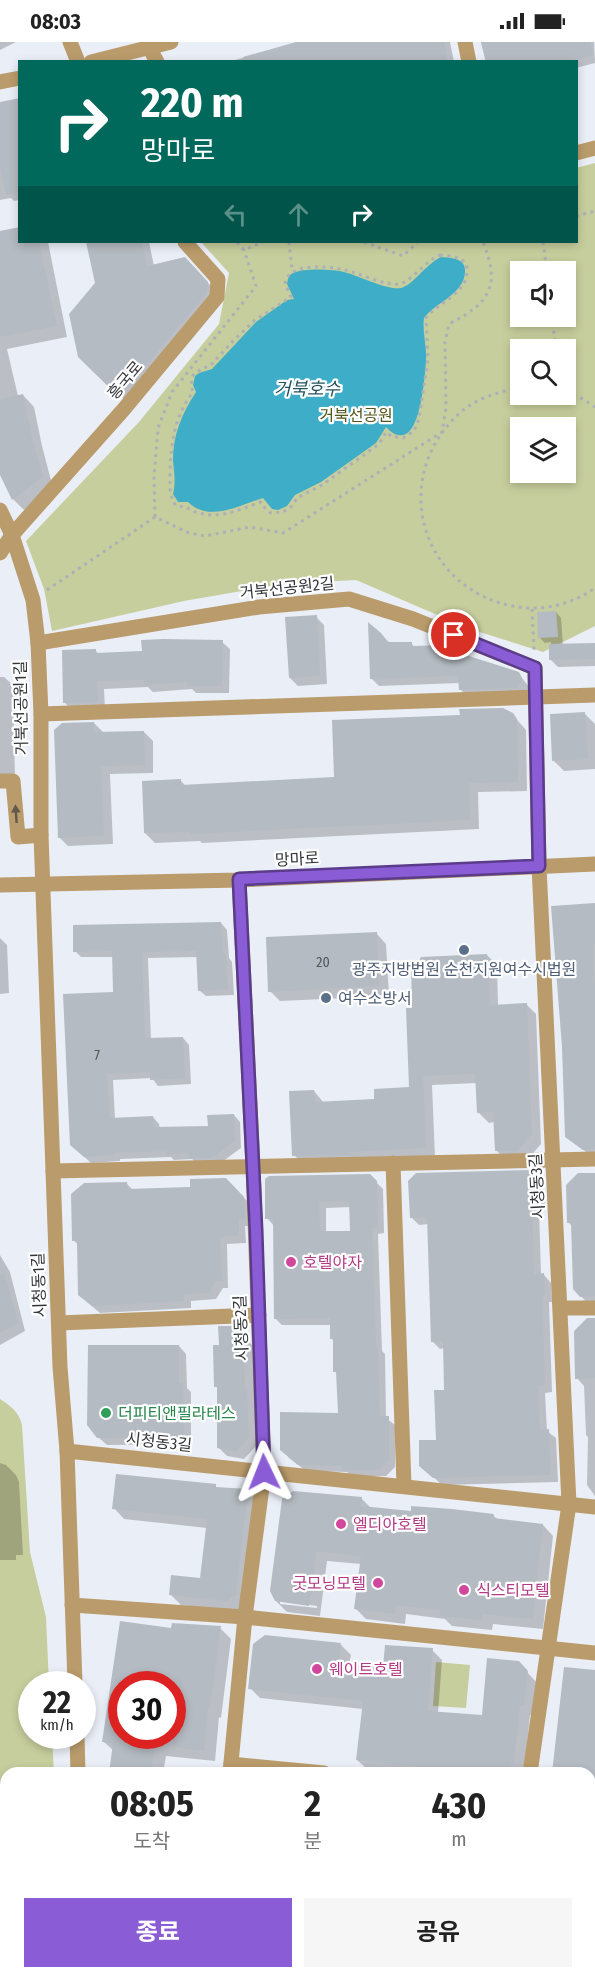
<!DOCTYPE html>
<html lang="ko">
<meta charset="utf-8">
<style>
:root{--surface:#fff;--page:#f6f6f6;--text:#222;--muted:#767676;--accent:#8a5dd6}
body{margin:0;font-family:"Fira Sans Condensed","Noto Sans KR",sans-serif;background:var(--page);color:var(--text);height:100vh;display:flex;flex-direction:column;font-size:22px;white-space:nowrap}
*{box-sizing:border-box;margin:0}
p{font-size:20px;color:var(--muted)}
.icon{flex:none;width:33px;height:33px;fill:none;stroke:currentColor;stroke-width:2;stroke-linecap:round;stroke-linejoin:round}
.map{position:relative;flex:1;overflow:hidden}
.side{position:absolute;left:0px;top:1725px;width:596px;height:212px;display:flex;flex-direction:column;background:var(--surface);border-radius:18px 18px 0 0;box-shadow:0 3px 9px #0003}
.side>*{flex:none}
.top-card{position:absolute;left:18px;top:18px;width:560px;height:183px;border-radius:0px;box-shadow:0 3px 9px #0003;background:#00695c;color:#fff;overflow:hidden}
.buttons{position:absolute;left:510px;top:219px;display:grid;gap:12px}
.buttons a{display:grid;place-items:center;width:66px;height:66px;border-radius:0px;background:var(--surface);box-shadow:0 3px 9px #0003;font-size:30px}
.speed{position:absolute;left:18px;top:1629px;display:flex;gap:12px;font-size:30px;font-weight:700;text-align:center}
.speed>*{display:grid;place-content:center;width:78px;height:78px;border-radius:50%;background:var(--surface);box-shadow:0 3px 9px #0003;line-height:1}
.speed small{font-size:15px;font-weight:400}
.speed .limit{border:9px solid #d22;background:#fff;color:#111}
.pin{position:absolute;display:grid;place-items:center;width:51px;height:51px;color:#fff;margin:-26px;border:3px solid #fff;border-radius:50%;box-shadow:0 2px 6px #0007}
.me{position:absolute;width:66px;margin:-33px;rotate:358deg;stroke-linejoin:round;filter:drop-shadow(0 0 4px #0008)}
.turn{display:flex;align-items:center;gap:21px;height:126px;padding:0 24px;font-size:27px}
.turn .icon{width:78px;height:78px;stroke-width:2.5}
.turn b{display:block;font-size:42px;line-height:51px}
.lanes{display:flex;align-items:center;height:57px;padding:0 24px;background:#0003;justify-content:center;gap:30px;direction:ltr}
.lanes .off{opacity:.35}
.eta{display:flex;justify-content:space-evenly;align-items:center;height:102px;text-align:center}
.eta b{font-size:36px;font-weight:700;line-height:42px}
.cta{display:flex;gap:12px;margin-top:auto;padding:12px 24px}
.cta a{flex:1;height:69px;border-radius:0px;background:var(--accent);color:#fff;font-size:24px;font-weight:700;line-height:69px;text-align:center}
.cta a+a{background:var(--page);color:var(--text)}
.status{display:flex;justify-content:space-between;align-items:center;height:42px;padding:0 30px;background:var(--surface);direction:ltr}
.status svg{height:16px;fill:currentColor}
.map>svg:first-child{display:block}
.green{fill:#c7ce9d;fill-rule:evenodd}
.water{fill:#3eadc7}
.shadow{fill:#0003;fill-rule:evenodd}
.building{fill:#b5bbc2;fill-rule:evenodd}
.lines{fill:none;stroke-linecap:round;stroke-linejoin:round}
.path{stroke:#acb0b7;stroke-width:3;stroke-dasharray:3 4.5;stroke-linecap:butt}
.minor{stroke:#ba9b6b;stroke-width:15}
.oneway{fill:#62594a}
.route-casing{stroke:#5a3c8b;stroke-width:15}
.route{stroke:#8a5dd6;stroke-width:10}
.service-dot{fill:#5c6f8a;stroke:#fff;stroke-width:2}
.hotel-dot{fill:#d1479c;stroke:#fff;stroke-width:2}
.leisure-dot{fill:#2e9e5b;stroke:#fff;stroke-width:2}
.labels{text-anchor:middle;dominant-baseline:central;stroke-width:4.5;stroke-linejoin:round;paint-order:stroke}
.number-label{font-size:14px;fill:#54565a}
.street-label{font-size:16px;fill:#333538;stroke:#fff}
.park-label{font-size:16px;fill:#53571c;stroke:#fff}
.service-label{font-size:16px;fill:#4e5e75;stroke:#fff}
.hotel-label{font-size:16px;fill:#b23c85;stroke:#fff;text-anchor:start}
.leisure-label{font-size:16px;fill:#27864d;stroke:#fff;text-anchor:start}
.water-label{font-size:18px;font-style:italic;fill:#25535f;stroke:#fff}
</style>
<div class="status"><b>08:03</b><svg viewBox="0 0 49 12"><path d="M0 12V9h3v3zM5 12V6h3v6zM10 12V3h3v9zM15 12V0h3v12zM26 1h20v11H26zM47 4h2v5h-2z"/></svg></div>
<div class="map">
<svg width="595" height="1936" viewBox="0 0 595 1936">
<rect width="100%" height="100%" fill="#eaeff7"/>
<g class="green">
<path d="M595 121V584L543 610 470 587 356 538 281 542 184 559 52 589 44 547 26 499 139 380 219 282 229 231 201 200H576V126ZM520 230H566V274H520ZM520 308H566V352H520ZM520 386H566V430H520Z"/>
<path d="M0 1357C11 1364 19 1370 22 1383L30 1510 46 1575 49 1642H32V1694H52L54 1731H6V1930L64 1931 65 1936H0Z"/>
<path d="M436 1620 470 1623 466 1666 433 1664Z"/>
</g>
<path class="water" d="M441 215C452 216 466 216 465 230 464 252 435 261 424 276 422 290 427 304 426 318 425 335 421 384 406 392 397 396 391 390 386 385L376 401 321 440 295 453 287 464 278 468 272 467 263 456C239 463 210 481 188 460H178L173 452C176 441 174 430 173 418 173 393 182 371 196 350L193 343 195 334 199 331 212 327 256 280 287 258 294 257 287 242C288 238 288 233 293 231 303 226 333 227 344 230 357 233 389 249 401 246 413 243 426 222 441 215Z"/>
<g class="shadow">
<path d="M0 0H16L0 8Z"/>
<path d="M302 0H450L454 20H227Z"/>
<path d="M481 0H594L595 21 576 26V20H486Z"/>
<path d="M20 57V158L14 159 11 156 0 158V61Z"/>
<path d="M0 190 20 200H48L67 295 7 307 18 354 23 353 34 365 42 404 53 446 24 468 13 457 0 430Z"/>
<path d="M87 200H149L154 224 195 226 217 251 130 363 80 315 96 241Z"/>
<path d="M556 570 561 576 563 603 595 602V624L558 625 551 618V600L545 601 540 596Z"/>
<path d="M316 575 324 583 327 642 298 644 290 636Z"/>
<path d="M380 592 389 600 411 601 415 606 442 605 449 612 518 631 530 646 525 653 468 655 460 647V641L379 644 371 636Z"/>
<path d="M222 600 230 607 229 651H196L192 647 153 650 148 645 104 647 105 667 73 669 65 661 96 609 99 612 143 611Z"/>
<path d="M0 635H4L13 643 15 736H0Z"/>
<path d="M512 672 526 688 527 749 478 750 479 787 202 801 200 799 155 801 145 791 180 738 187 745 336 737Z"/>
<path d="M585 672 595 682V727L564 729 554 719Z"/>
<path d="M94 681 104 691 144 690 153 699V731L110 732 113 802 68 804 59 795Z"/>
<path d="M595 863V1114H592L575 1102 567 1095Z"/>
<path d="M221 881 227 888 229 916 232 920 234 953 206 954 199 948 198 915 148 916 151 998 183 996 189 1003 191 1042 158 1044 152 1036 113 1038 115 1077 153 1075 159 1082 160 1087 209 1085 234 1073 240 1080 241 1106 219 1122H197L192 1117 174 1118 171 1115 120 1117V1119L91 1121 79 1110 115 951 113 915H81L75 909Z"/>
<path d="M376 891 386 902 389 954 280 959 270 949Z"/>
<path d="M0 896 7 903 9 951 0 952Z"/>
<path d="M487 913 497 923 498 964 526 962 536 972 541 1102 527 1118 507 1119 497 1109 495 1080 489 1081 479 1071 477 1041 432 1043 435 1115 304 1123 294 1113 314 1049 324 1061 376 1059 411 1047 414 967Z"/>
<path d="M530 1130 543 1144 545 1164H539L541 1233H544L551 1241 552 1260H549L552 1350 545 1351 547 1389 556 1396 558 1440 442 1443 429 1431 437 1399 446 1349 445 1306 440 1307 432 1299 429 1182 419 1183 411 1175Z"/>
<path d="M595 1132V1261L588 1262 581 1254 572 1184 568 1180Z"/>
<path d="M369 1133 383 1147 384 1191 378 1192 382 1309 385 1312 386 1376 395 1383V1425L386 1434H351L347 1430 306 1429 288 1415 339 1372 338 1332 334 1329V1299L332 1297 331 1283H282L275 1276 274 1184 267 1176ZM351 1165 352 1190 326 1191V1166Z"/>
<path d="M226 1137 251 1163 252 1184H245L246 1201 227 1202 228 1246H223L216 1257 191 1259V1266L100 1271 87 1260 79 1203 73 1198 127 1142 133 1148 192 1146Z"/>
<path d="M0 1213 10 1230 25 1289 0 1303Z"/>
<path d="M595 1277V1454L587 1443 588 1395 586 1393 584 1344 577 1336Z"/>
<path d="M243 1295 252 1303 256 1404 244 1417 227 1414 219 1406 218 1347 216 1344Z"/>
<path d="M179 1304 186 1312 187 1346 191 1350V1402L107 1403 98 1395Z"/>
<path d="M0 1421 6 1423 16 1433 19 1440 23 1513H16V1518H0Z"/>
<path d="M215 1444 218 1447 247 1448 257 1459 246 1562 237 1569 181 1563 170 1552 201 1538 207 1486 124 1477 114 1466Z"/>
<path d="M361 1456 371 1466 412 1471 493 1473 498 1478 543 1483 553 1494 543 1587 493 1582 492 1588 452 1584 445 1577 406 1572 405 1582 366 1577 356 1567 361 1522 327 1519 320 1574 287 1570 276 1559 271 1549ZM280 1559 317 1564V1566L280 1562Z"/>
<path d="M121 1581 173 1588 220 1586 231 1597 221 1676 219 1675 215 1719 166 1714 163 1731H110L114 1709 103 1699ZM122 1642H172V1694H122Z"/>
<path d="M341 1603 351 1613 349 1623 385 1627 432 1608 442 1618 438 1671 483 1674 518 1620 537 1641 534 1673H530L524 1730 389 1731 368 1728 357 1718 363 1667 260 1656 250 1646Z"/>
<path d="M595 1630V1757L592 1760 590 1767 595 1777V1906L590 1905V1731H554Z"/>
</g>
<g class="building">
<path d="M296 0H444L448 20H244L243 15Z"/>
<path d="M481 0H590L593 13 567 20H486Z"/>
<path d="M20 56V150L6 153 0 125V60Z"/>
<path d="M20 185V200H39L57 284 0 295V189Z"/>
<path d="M86 200H142L147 224 185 215 208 240 207 251 119 355 78 315 69 272 95 241Z"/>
<path d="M23 352 31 391 43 435 12 458 0 433V357Z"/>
<path d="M556 569 558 595 538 596 537 570Z"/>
<path d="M317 573 320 634 289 636 285 575Z"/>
<path d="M368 580 381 591 388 600H412V604L443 603V610H456L510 627 519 630 523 638 517 646 459 648 458 634 370 637Z"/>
<path d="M163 597 223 598 222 644H187V640L144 643V638L97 639 98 660 63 661 62 608 96 607V611L142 609 141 598Z"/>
<path d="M595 601V617L549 618V602Z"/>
<path d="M503 666 513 671 517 677 518 740 469 741 470 778 191 792 190 790 144 791 142 739 181 737V743L334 735 332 678 460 673 459 667Z"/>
<path d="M585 670 588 717 552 719 550 672Z"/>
<path d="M94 680 95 690 144 689 145 723 101 724 104 794 58 796 54 688 62 681Z"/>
<path d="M595 861V902H593L595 949V1107L583 1108 565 1095 562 1005 551 864Z"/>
<path d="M221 880 223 912H226L228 947 198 949 196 909 142 910 145 996 183 995 185 1036 150 1038V1030L107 1032 110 1076 153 1074 154 1085 208 1084 207 1073 234 1072 235 1099 212 1116H189V1111L166 1112V1109L114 1111V1113L84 1115 70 1103 63 952 113 950 112 909 73 910V883Z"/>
<path d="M377 890 379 944 268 950 266 895Z"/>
<path d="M487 912 490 963 527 961 532 1092 517 1109H495L493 1070 477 1071 475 1032 423 1034 426 1106 350 1110 353 1113 292 1114 289 1049 314 1048 315 1060 374 1057V1047L409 1045 406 966H412L411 922 418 921 421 915Z"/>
<path d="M530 1128 536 1135 538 1157H532L534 1232 544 1231 545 1253H542L545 1343 538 1344 540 1388 549 1387 551 1433 433 1436 419 1424V1398H436L434 1348H444L443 1299 431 1300 427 1175 410 1176 408 1139 416 1131Z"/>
<path d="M578 1131H595V1254L580 1255 573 1247 571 1181H567L566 1143Z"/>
<path d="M370 1132 377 1139 378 1185 372 1186 376 1304H378L380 1374H389V1418L379 1428H342V1424L298 1423 280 1408V1370L338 1371 336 1330H333V1297H330V1276L274 1277 273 1177H265V1137L269 1134ZM349 1159 350 1189H320L319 1160Z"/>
<path d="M226 1136 244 1155 245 1177H239V1194L220 1195 222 1239H215L209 1251 184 1252V1259L92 1264 78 1253 77 1199H72L71 1152 84 1141 127 1140 128 1147 190 1145V1137Z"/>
<path d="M5 1232 18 1281 0 1291V1233Z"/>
<path d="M587 1276H595V1336L575 1337 574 1289Z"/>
<path d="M218 1284H233L244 1294 245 1347H247L249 1396 236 1410 217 1406V1345H214L213 1303H219Z"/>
<path d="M88 1303H179V1341H183L184 1395 97 1396 87 1383Z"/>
<path d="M116 1432 216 1442V1445L248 1447 236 1552 227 1559 169 1553 171 1533 200 1536 207 1477 112 1467Z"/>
<path d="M293 1449 362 1455 361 1464 411 1469V1464L452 1467 494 1472 493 1476 543 1482 533 1577 482 1572V1578L440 1574V1568L396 1563 395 1572 354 1567 361 1514 317 1509 309 1564 275 1559 270 1549 282 1457Z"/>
<path d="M120 1579 171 1586 172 1581 221 1584 210 1665H208L204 1709 172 1705V1642H122V1694H156L151 1731H109L113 1701 102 1700Z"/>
<path d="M265 1593 341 1601 339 1621 383 1625 385 1603 433 1606 428 1669 482 1673 487 1616 519 1619 528 1629 524 1664 520 1663 514 1720 504 1731H475L356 1718 363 1659 248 1647 253 1602Z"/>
<path d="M564 1625 595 1628V1731H552Z"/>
</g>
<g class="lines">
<g class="path">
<path d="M576 174 595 169"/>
<path d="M237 200 244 208 263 200"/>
<path d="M289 200 292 227"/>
<path d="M364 200 403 214 418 200"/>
<path d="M543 200 547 230"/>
<path d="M440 213C450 214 466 214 467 227 469 251 438 260 426 276L428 316 419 377 414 389 403 396 391 394 386 390 379 402 322 443 297 456 292 464 283 470 271 471 265 466 261 460C241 467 221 477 199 471 189 469 189 464 176 464 169 452 170 445 170 432 171 401 174 375 193 350L191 343 193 333 203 326 210 324 233 299 255 278 291 255 285 242C287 220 329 224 345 228 359 231 385 244 399 242 410 241 426 218 440 213Z"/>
<path d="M552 274 556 308"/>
<path d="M520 345C500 350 479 355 462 369 387 434 420 550 518 565 545 569 572 562 595 546"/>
<path d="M566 351 581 356 595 365"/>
<path d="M155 475 154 436 158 386 172 350 256 244 244 208"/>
<path d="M47 548 155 475 189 491 205 494 250 485 283 491 442 390 446 366 445 300 449 282C490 261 501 244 483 200"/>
<path d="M532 567 534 609"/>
</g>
<g class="minor">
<path d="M70 0 78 20"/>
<path d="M465 0 469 20"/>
<path d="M149 5 157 20"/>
<path d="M91 20 171 0"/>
<path d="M0 40 20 36"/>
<path d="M576 111 595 106"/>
<path d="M0 468 12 493 33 558 38 601 41 672V793L60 1325 67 1409 75 1642"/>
<path d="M0 511 12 493 124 367 217 255 218 237 185 200"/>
<path d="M38 601 259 565 349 557 413 577 535 626 539 824 569 1462 530 1731"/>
<path d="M41 672 595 653"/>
<path d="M0 739H13L18 795 41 793"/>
<path d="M0 843 239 838 595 822"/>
<path d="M393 1121 404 1444"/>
<path d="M53 1129 595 1117"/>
<path d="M561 1266H595"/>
<path d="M59 1281 259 1273"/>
<path d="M67 1409 595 1465"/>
<path d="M72 1563 245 1575 595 1611"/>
<path d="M77 1694 78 1731"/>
<path d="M231 1722 324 1731"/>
<path d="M230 1731 245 1575 264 1430 253 1124 239 838"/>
<path d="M590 1755H595"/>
<path d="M85 1930V1936"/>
<path d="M414 1936 416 1930"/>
<path d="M514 1936V1930"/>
</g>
</g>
<defs><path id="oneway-solid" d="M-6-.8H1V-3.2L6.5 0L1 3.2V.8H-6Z" transform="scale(1.5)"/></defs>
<use class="oneway" href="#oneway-solid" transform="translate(16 772) rotate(-94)"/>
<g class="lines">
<g class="route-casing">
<path id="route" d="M264 1430 256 1188 239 837 539 824 535 626 454 593"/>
</g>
<use href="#route" class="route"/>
</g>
<g class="service-dot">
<circle cx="464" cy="908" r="6"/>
<circle cx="326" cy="956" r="6"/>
</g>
<g class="hotel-dot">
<circle cx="291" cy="1220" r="6"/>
<circle cx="341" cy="1482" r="6"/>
<circle cx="378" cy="1541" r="6"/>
<circle cx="464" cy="1548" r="6"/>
<circle cx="317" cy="1627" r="6"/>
</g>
<circle class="leisure-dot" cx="106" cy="1371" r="6"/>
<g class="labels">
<g class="number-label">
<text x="323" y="920">20</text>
<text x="97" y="1013">7</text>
</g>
<g class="street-label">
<text transform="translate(125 338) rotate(-50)">흥국로</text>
<text transform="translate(287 546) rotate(-6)">거북선공원2길</text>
<text transform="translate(21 666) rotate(-91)">거북선공원1길</text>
<text transform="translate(297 817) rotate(-3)">망마로</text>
<text transform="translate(537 1144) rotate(-93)">시청동3길</text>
<text transform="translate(39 1243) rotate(-92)">시청동1길</text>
<text transform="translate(241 1286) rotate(-92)">시청동2길</text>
<text transform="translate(159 1400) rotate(6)">시청동3길</text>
</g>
<g class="park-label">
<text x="356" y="373">거북선공원</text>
</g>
<g class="service-label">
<text x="464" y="927">광주지방법원 순천지원여수시법원</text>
<text x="338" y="956" text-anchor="start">여수소방서</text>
</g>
<g class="hotel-label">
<text x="303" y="1220">호텔야자</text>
<text x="353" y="1482">엘디아호텔</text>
<text x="366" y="1541" text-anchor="end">굿모닝모텔</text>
<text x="476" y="1548">식스티모텔</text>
<text x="329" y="1627">웨이트호텔</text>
</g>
<g class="leisure-label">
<text x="118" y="1371">더피티앤필라테스</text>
</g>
<g class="water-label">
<text x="307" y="347">거북호수</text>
</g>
</g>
</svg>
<div class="buttons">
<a><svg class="icon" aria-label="sound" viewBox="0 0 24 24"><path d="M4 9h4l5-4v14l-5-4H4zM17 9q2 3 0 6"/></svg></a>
<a><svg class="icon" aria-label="search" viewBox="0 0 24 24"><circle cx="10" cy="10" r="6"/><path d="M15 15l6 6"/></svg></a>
<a><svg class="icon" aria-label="layers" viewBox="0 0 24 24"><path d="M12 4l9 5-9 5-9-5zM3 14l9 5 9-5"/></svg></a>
</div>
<div class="speed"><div>22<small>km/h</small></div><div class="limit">30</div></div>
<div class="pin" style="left:454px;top:593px;background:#d93025"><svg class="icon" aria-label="arrive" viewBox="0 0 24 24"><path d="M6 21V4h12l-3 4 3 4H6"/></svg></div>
<svg class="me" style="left:264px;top:1430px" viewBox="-20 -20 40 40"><path d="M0-17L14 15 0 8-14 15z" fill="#8a5dd6" stroke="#fff" stroke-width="4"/></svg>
<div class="top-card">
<div class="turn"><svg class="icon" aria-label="right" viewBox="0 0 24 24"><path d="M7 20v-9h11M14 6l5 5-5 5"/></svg><div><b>220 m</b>망마로</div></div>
<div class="lanes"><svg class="icon off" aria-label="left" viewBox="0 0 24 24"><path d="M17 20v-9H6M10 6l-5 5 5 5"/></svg><svg class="icon off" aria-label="ahead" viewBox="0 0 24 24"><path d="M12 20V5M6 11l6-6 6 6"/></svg><svg class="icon" aria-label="right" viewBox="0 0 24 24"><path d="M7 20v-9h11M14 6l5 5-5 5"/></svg></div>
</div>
<section class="side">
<div class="eta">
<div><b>08:05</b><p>도착</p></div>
<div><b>2</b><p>분</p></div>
<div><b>430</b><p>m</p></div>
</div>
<div class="cta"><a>종료</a><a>공유</a></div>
</section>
</div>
